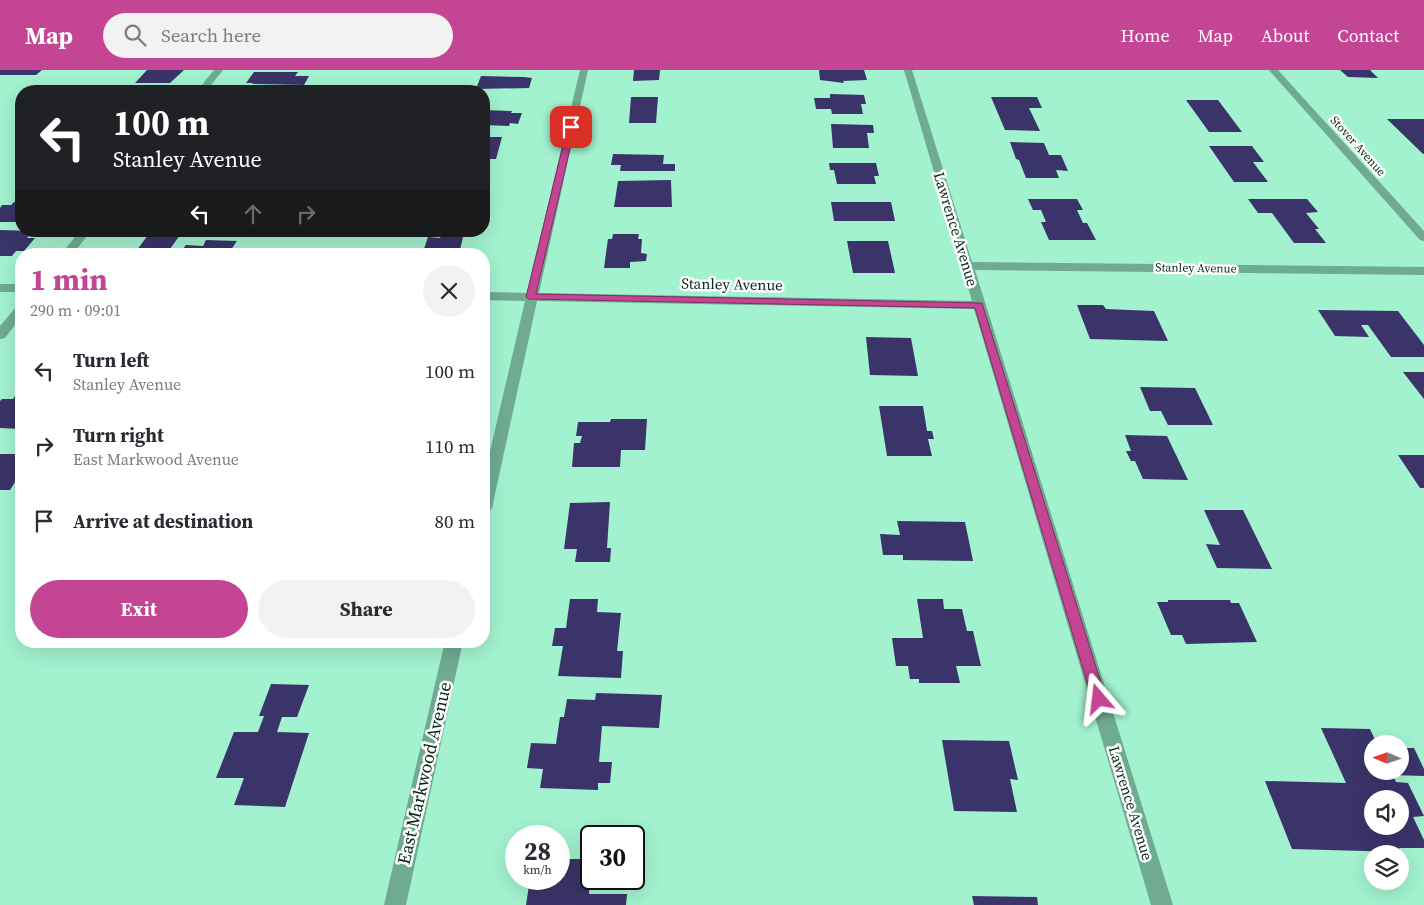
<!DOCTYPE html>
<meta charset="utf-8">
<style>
:root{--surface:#fff;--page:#f2f2f3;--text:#2b2b33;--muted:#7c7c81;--accent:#c34593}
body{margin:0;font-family:"Source Serif 4",serif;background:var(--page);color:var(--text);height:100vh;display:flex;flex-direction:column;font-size:19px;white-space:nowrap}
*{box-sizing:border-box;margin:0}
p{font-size:16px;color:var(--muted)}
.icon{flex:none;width:28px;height:28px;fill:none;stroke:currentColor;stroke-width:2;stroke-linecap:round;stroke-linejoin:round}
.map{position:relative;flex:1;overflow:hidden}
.panel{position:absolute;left:15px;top:178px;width:475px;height:400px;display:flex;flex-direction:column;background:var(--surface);border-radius:20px;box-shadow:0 5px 20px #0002}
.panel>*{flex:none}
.guide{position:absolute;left:15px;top:15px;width:475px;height:152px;border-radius:20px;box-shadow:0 5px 20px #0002;background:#202124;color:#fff;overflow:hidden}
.needle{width:32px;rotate:272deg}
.controls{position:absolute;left:1364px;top:665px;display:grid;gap:10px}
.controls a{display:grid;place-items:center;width:45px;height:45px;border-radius:50%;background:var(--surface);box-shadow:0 5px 20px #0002;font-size:25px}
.speed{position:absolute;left:505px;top:755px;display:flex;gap:10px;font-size:25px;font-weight:700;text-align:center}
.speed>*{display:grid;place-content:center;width:65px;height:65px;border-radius:50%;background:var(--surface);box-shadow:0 5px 20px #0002;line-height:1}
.speed small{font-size:12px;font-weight:400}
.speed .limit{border:2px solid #111;border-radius:8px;background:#fff;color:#111}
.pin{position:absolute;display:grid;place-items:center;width:42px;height:42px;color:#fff;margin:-21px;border-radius:10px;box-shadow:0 2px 8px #0006}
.me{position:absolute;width:55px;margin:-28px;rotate:343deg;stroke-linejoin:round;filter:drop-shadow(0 0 4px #0008)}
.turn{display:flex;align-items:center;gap:18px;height:105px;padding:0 15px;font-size:22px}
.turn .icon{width:65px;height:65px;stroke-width:2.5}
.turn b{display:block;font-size:35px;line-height:42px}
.lanes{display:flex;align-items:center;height:48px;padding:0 15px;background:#0003;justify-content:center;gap:25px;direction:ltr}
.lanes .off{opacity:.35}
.round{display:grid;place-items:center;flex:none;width:52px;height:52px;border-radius:26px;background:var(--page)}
.head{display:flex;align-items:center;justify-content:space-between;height:85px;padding:0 15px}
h1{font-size:30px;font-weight:700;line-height:38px;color:var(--accent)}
.primary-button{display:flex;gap:10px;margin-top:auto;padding:10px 15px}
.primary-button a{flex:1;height:58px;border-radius:30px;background:var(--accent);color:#fff;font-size:20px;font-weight:700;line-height:58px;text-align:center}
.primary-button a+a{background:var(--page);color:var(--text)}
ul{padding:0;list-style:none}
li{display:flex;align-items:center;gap:15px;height:75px;padding:0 15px}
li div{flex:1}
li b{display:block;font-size:19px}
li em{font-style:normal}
header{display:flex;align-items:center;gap:30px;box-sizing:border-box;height:70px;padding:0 25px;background:var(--accent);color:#fff}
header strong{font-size:24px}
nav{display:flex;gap:28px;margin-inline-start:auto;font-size:18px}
.search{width:350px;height:45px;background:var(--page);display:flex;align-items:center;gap:12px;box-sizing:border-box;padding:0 18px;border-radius:28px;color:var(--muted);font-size:19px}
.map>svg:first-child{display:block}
.building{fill:#3a346a;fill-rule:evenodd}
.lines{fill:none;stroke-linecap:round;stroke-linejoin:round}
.minor{fill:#6faa91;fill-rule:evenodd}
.route{fill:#c34593;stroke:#7f2d60}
.labels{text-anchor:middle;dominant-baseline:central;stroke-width:5;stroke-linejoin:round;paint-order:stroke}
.far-street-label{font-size:12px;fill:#05271b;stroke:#fefefe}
.street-label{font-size:15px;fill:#05271b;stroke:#fefefe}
.near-street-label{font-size:18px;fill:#05271b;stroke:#fefefe}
</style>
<header>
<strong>Map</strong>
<div class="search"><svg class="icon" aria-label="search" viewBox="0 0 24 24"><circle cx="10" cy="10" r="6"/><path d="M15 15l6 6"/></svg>Search here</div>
<nav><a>Home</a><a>Map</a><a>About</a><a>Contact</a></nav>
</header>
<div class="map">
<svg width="1424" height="835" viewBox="0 0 1424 835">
<rect width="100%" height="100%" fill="#a2f1cf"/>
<g class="building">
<path d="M0 0H42L36 5H0Z"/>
<path d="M147 0H184L170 13H135Z"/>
<path d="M634 0H660L659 10 633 11Z"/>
<path d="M819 0H864L867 10 843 11 844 13 820 10Z"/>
<path d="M1340 0H1370L1378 8 1348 7Z"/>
<path d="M254 2H298L295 6H309L304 15 252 14 253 13H246Z"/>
<path d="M481 6 524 7 532 8 529 18 476 19Z"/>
<path d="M830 24 864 25 866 34H861L863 44H832L831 39H816L814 28H830Z"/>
<path d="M631 27H658L656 53H629Z"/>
<path d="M991 27H1037L1042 38H1029L1040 61 1005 60Z"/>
<path d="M1186 30H1218L1242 62H1209Z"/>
<path d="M484 40 512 41 511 43H522L518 54 510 53 509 56 484 55Z"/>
<path d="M1387 49H1424V84H1423Z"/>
<path d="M831 54 873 55 874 63H867L869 78H833Z"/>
<path d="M484 67H502L496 89H489L488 95H484Z"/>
<path d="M1010 72 1044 73 1049 85H1061L1068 101 1056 100 1059 108H1026L1019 90 1016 89Z"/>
<path d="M1209 76H1252L1264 92H1253L1268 112H1234Z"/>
<path d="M613 84 664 85 663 94H675V101H620L621 95H611Z"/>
<path d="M829 93H876L879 106H874L876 114H837L834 100H830Z"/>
<path d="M671 110 672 137H614L618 111Z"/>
<path d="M1028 129H1077L1083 140H1077L1083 153H1087L1096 170H1049L1041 152H1046L1041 140H1033Z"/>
<path d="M1248 129H1307L1318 142 1306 143 1319 159H1315L1326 173H1294L1272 143H1258Z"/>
<path d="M14 132H21V152H0V138L2 135H11Z"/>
<path d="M831 132H891L895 151H834Z"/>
<path d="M0 160 33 161 27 168H35L24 181H16L12 186H0Z"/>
<path d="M443 163H464L459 184H410L411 182H423L428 167 440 168Z"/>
<path d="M613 164H639L638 169H642L641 183 647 184 646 191 630 192V198H604L608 169H612Z"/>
<path d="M148 165H180L170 179H183L186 175 203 176 206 170 237 171 228 184H134Z"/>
<path d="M847 171H888L895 203H853Z"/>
<path d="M1077 235H1103L1106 239 1154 241 1168 271 1090 269Z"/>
<path d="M1318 240 1398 241 1424 275V287H1391L1368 255H1361L1369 267 1335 266Z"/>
<path d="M866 267 911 268 918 306 870 305Z"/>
<path d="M1403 302H1424V329Z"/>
<path d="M1140 317 1195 318 1213 355H1168L1161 341H1150Z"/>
<path d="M19 320H21V359L0 358V331L2 329H13Z"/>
<path d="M879 336H923L927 361H932L934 369H928L932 386H887Z"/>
<path d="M611 349H647L645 380H621L620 397H572L574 373H580L582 366H576L578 352H610Z"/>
<path d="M1125 365 1167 366 1188 410 1143 409 1135 391H1131L1126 381H1131Z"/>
<path d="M0 384H21V403L10 420H0Z"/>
<path d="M1398 385H1424V418H1420Z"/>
<path d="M610 432 607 478H611L610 492H575L577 479H564L570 433Z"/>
<path d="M1204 440H1243L1272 499 1217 498 1206 474 1220 475Z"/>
<path d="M897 451 965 452 973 491 903 490V485H883L880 464 900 465Z"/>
<path d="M570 529H598L597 542 621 543 617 581H623L621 608 558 606 563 576H552L555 558H566Z"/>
<path d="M917 529H943L944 539H962L967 561H973L981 596H956L960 613H919V609H910L908 596H896L892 568H923Z"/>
<path d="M1168 530H1230L1231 533H1239L1257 572 1186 574 1182 565H1171L1157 532H1168Z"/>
<path d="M282 571H331L329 576H280Z"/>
<path d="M271 614 309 615 297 647H282L277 662 309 663 285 737 234 735 244 708H216L234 662H258L264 646H259Z"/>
<path d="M596 623 662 625 659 658 602 656 599 692H612L610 713H598V720L540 718 543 699 527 698 531 673 556 674 560 647H564L567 629 595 630Z"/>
<path d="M1321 658 1370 659 1377 674H1372V701H1400V678H1414L1424 699V706L1393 705 1396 712 1408 713 1424 746 1413 747 1424 770V778H1399L1401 782 1292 779 1265 711 1346 713ZM1372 729H1400V756H1372Z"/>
<path d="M942 670 1009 671 1018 710 1010 709 1017 742 954 741Z"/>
<path d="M559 789H591L589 824H627L626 835H526L530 809H559Z"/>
<path d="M972 826 1037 827 1038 835H974Z"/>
</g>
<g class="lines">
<g class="minor">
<path d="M214 0H223L206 21H197Z"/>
<path d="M580 0H588L539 223 972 231 904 0H912L972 192 1424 197V205L975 200 1173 835H1151L974 239 537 231 492 438 489 442 484 444V407L525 231 484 230V222L527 223Z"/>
<path d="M1269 0H1278L1424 161V171L1420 170Z"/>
<path d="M80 161H91L73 184H61Z"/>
<rect x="0" y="214" width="21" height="8"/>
<path d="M21 235V247L5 268 0 269V256L17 236Z"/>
<path d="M445 571H463L406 835H384Z"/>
</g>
</g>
<path class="route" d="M568 55 575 57 536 224 982 233 1106 629 1104 633 1099 635 1094 633 1092 629 975 238 528 229 526 227Z"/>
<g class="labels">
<g class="far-street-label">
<text transform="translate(1358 76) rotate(48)">Stover Avenue</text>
<text transform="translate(1196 198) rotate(1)">Stanley Avenue</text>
</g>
<g class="street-label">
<text transform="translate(956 159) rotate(73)">Lawrence Avenue</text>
<text transform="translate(732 214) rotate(1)">Stanley Avenue</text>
<text transform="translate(1131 733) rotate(73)">Lawrence Avenue</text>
</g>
<g class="near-street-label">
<text transform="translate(424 703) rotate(-77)">East Markwood Avenue</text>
</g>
</g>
</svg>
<div class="controls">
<a><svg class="needle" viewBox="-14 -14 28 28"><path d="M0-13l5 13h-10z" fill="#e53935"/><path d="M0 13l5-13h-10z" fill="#7c7c81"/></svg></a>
<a><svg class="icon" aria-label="sound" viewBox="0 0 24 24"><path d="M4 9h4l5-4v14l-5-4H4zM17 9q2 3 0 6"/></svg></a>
<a><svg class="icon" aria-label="layers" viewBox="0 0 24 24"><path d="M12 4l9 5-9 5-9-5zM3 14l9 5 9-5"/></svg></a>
</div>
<div class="speed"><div>28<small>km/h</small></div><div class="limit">30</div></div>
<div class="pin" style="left:571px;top:57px;background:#d93025"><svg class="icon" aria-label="arrive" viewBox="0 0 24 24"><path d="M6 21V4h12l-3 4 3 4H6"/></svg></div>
<svg class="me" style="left:1099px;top:629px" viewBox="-20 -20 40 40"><path d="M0-17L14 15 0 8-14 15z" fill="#c34593" stroke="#fff" stroke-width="4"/></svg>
<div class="guide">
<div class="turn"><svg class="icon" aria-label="left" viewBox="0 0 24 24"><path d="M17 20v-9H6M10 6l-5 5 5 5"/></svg><div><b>100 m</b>Stanley Avenue</div></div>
<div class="lanes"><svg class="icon" aria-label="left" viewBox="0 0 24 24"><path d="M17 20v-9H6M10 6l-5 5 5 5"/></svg><svg class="icon off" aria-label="ahead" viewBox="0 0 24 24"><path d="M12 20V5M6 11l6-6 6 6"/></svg><svg class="icon off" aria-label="right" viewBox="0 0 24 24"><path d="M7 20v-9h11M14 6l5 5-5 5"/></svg></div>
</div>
<section class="panel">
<div class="head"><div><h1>1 min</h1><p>290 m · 09:01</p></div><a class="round"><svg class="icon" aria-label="close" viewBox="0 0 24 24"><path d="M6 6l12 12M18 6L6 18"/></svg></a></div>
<ul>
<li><svg class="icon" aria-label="left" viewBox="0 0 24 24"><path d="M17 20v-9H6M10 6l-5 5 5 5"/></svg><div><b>Turn left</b><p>Stanley Avenue</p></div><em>100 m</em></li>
<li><svg class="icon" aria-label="right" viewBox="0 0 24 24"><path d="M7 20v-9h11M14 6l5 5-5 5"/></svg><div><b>Turn right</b><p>East Markwood Avenue</p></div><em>110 m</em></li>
<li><svg class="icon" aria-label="arrive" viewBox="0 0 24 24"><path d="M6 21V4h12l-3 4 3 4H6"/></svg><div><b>Arrive at destination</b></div><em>80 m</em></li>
</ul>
<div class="primary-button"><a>Exit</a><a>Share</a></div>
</section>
</div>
